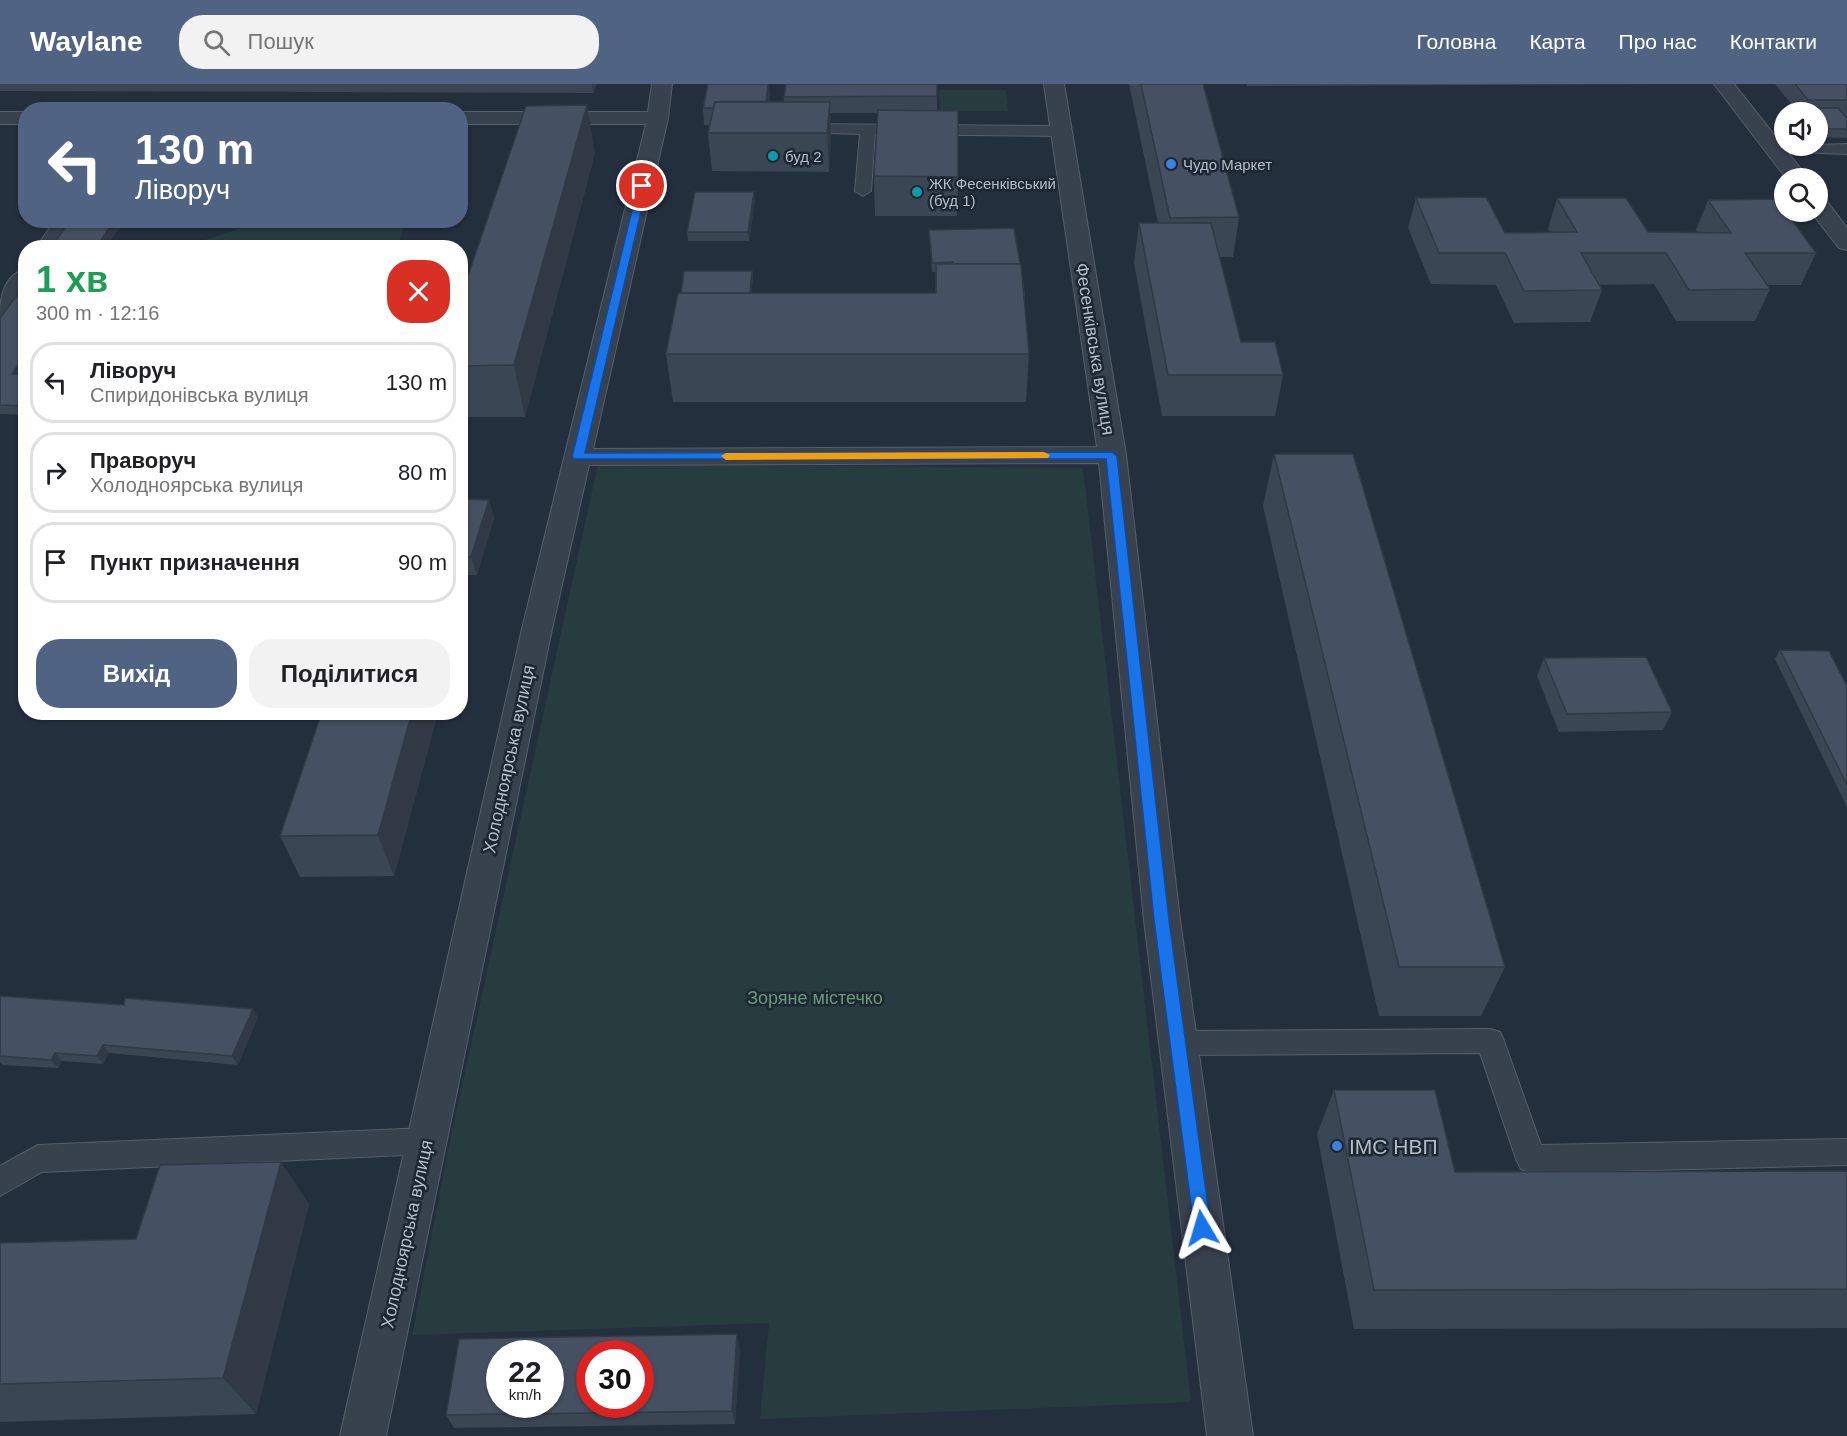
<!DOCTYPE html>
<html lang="uk">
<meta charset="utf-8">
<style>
:root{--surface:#fff;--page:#f2f2f2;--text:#202124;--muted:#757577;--line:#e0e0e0;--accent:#506383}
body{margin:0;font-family:Arial,sans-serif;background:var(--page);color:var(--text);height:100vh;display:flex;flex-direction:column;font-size:22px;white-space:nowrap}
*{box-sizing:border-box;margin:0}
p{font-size:20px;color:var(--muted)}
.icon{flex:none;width:33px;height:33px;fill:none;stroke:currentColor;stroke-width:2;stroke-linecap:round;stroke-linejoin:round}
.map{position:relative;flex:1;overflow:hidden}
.sheet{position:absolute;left:18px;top:156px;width:450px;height:480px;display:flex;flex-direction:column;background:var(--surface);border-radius:24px;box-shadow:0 2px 4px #0004}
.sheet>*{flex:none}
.guide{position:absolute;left:18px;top:18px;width:450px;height:126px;border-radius:24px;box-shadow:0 2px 4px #0004;background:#506383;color:#fff;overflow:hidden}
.buttons{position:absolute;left:1774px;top:18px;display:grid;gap:12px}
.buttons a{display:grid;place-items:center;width:54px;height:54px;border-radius:50%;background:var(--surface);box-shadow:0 2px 4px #0004;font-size:30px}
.speed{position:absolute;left:486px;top:1256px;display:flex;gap:12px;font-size:30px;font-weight:700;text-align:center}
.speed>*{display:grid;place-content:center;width:78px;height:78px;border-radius:50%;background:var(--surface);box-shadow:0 2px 4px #0004;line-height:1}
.speed small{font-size:15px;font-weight:400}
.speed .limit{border:9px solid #d22;background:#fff;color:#111}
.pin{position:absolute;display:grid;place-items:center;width:51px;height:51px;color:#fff;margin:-26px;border:3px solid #fff;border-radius:50%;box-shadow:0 2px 6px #0007}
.me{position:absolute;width:66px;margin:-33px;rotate:353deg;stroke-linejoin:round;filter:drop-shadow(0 0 4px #0008)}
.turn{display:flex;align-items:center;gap:21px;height:126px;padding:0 18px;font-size:27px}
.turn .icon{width:78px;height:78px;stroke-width:2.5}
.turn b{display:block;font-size:42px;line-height:51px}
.round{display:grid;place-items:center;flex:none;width:63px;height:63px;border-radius:24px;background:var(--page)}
.headline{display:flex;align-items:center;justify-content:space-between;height:102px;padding:0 18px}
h1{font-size:36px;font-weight:700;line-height:45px;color:#1e9e55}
.button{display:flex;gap:12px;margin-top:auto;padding:12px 18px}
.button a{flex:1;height:69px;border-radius:24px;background:var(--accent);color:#fff;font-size:24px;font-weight:700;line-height:69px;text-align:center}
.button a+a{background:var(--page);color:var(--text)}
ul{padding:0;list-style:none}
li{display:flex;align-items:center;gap:18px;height:81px;margin:0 12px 9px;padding:0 6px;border:3px solid var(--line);border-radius:24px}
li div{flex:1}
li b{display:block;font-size:22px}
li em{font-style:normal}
header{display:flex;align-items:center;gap:36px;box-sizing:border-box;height:84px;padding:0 30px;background:var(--accent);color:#fff}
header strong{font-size:28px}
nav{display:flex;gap:33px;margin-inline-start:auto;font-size:21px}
.search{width:420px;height:54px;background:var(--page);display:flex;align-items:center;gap:15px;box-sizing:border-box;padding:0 21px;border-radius:24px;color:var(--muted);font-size:22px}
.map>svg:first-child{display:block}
.green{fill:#263c3f}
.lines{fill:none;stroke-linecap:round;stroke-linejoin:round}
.service-casing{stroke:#565f6c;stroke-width:2}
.minor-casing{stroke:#565f6c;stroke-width:2}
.service{fill:#38414e;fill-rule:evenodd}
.minor{fill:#38414e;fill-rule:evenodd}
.wall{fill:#3b4654}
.shaded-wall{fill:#303945}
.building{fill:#455162;stroke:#303945;stroke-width:1.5;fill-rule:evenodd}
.route{fill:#1a73e8;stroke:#114b97;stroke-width:1.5}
.slow{fill:#f59e0b}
.culture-dot{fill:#0f9aa8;stroke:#1d2633;stroke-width:2}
.shop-dot{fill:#3f7fe0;stroke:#1d2633;stroke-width:2}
.labels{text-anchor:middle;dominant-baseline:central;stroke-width:5;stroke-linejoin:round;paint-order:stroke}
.far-poi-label{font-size:15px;fill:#b4bcc9;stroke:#1d2633;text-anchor:start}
.street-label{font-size:18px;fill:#b4bcc9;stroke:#1d2633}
.park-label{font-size:18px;fill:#6b9a76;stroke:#1d2633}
.near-poi-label{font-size:21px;fill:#b4bcc9;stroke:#1d2633;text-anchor:start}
</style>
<header>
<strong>Waylane</strong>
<div class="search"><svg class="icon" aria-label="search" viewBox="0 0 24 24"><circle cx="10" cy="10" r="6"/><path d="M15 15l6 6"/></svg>Пошук</div>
<nav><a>Головна</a><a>Карта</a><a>Про нас</a><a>Контакти</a></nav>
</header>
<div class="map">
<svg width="1847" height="1352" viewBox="0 0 1847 1352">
<rect width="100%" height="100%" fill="#242f3e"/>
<g class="green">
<path d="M939 6H1006L1008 27H940Z"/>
<path d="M262 137V136L407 137 397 163H191L193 160Z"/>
<path d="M598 380 1083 384 1191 1318 760 1335 769 1239 412 1251 451 1052Z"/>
</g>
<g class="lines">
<g class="service-casing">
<g id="service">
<path d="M799 40 1061 42 1069 47 1061 52 875 50 871 107 863 112 855 107 860 50 794 48 791 45Z"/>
<path d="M1774 59 1785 60V62L1847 60V70L1769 67 1766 64 1769 61Z"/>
<path d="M1490 945 1500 948 1504 957 1541 1061 1847 1055V1081L1531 1089 1521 1085 1516 1075 1480 969 1178 971 1168 968 1164 959 1168 950 1178 947Z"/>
<path d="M427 1044 437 1048 442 1057 437 1066 427 1070 42 1088 0 1112V1082L38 1061Z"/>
</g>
</g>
<g class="minor-casing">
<g id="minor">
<path d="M652 0H672L668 34 593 365 1097 363 1044 0H1064L1126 371 1180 836 1253 1352H1207L1144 836 1099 379 589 381 552 545 386 1352H340L522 545 646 40H460V28H648Z"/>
<path d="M1714 0H1734L1808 94H1786Z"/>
<rect x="0" y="28" width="26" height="12"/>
<path d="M1818 114 1826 116 1847 144V166L1839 164 1811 128H1818Z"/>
<path d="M55 136H78L59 164H36Z"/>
<path d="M26 185C26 205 23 228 0 233 0 214 3 191 26 185Z"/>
</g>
</g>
<use href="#service" class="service"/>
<use href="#minor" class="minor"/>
</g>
<g class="wall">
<path d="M0 0H597L593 9 0 7Z"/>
<path d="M937 0V26L958 93 957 132H875L874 92 878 29H830L831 56 829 88 712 87 708 49 710 41H704L703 24 770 10 769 18H784V13Z"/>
<path d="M1129 0H1203L1239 133 1233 173H1220L1241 258 1283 291 1275 332H1162L1134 179 1139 139H1158Z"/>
<path d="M1247 0H1664L1247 2Z"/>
<path d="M1775 0H1847V32H1845L1847 54 1818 53V28H1798Z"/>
<path d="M595 69 525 333H460V215Z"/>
<path d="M1416 114 1505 149 1550 148 1548 145 1557 114 1648 148H1697L1696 146 1708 116 1816 169 1801 201H1766L1770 205 1755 237H1676L1654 200 1599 201 1602 206 1590 238 1514 239 1496 201 1431 200 1408 144Z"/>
<path d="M755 116 749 157H688L687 148Z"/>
<path d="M929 146 1023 196 1025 210 1024 218 1029 270 1026 318H673L666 270 752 187 753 196 751 209H935L936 188H932Z"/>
<path d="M0 234 22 290H26V331L0 330Z"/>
<path d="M1274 370 1505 883 1481 932H1379L1263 422Z"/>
<path d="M460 415 489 416 494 434 477 491H460Z"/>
<path d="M1780 566 1845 599 1847 597V723L1775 575Z"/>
<path d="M1544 574 1672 628 1663 646 1559 648 1537 592Z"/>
<path d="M322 628H438L394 792 300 793 280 752Z"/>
<path d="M0 912 258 933 238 981 109 969 103 980 62 977 58 984 3 981 0 978Z"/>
<path d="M1334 1006 1455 1088 1847 1087V1244L1354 1245 1317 1050Z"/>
<path d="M309 1120 256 1330 0 1338V1159L136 1155Z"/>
<path d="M740 1264 735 1340 454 1344 446 1331Z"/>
</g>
<g class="shaded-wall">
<path d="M592 0H597L593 9Z"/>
<path d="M768 0H769L770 10 766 40 765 24Z"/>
<path d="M830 18 831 56 829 88 827 49Z"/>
<path d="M587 21 595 69 525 333 514 281Z"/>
<path d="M754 108 755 116 749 157 748 148Z"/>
<path d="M114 136H124L106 164H96Z"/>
<path d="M752 187 753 196 750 222 749 213Z"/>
<path d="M26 269V285L17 299 12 290Z"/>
<path d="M489 416 494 434 477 491 471 473Z"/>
<path d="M412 628H438L394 792 378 751Z"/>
<path d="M253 925 258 933 238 981 232 972Z"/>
<path d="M103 961 109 969 103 980 97 972Z"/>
<path d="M55 969 62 977 58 984 51 976Z"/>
<path d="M281 1078 309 1120 256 1330 223 1294Z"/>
<path d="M737 1250 740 1264 735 1340 732 1327Z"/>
</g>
<g class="building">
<path d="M708 0H768L766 18H715L713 24H703Z"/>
<path d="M786 0H937V12L784 13Z"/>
<path d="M1141 0H1203L1239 133 1170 134Z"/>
<path d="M1795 0H1847V16H1808Z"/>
<path d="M715 18H830L827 49H708Z"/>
<path d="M587 21 514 281 460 282V215L526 22Z"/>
<path d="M1804 24H1838L1847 34V45H1821L1818 41V28H1808Z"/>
<path d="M878 26 958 27V93L874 92Z"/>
<path d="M695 108H754L748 148H687Z"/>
<path d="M1486 113 1505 149 1577 148 1557 114H1626L1648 148 1731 149 1708 116 1777 115 1816 169H1745L1770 205 1689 206 1666 169H1581L1602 206 1524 207 1505 169H1439L1416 114Z"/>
<path d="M70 136H114L96 164H51Z"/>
<path d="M1139 139H1211L1241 258H1275L1283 291H1168Z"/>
<path d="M1014 144 1020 180H953V178L932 179 929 146Z"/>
<path d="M936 180H1021L1029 270H666L678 209H936Z"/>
<path d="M684 187H752L750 209H681Z"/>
<path d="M26 199V269L12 290H26V322L0 321V234Z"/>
<path d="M1274 370H1353L1505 883H1399Z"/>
<path d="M460 415 489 416 471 473H460Z"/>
<path d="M1780 566 1829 567 1847 602V701Z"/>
<path d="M1646 573 1672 628 1567 630 1544 574Z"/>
<path d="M322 628H412L378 751 280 752Z"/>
<path d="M0 912 124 921 125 914 253 925 232 972 103 961 97 972 55 969 51 976 0 972Z"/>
<path d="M1334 1006H1435L1455 1088 1847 1087V1205L1374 1206Z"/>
<path d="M281 1078 223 1294 0 1300V1159L136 1155 160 1081Z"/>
<path d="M737 1250 732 1327 446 1331 459 1255ZM500 1269H550V1320H500ZM590 1269H640V1320H590Z"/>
</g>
<path class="route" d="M642 99 647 102 585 369 1112 368 1117 372 1169 836 1211 1144 1209 1150 1202 1152 1196 1150 1194 1144 1154 836 1106 375H574L572 373 638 102Z"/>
<path class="slow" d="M1044 368 1050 371 1048 374 726 376 721 372 726 369Z"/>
<g class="culture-dot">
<circle cx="773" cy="72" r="6"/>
<circle cx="917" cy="108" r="6"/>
</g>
<g class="shop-dot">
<circle cx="1171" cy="80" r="6"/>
<circle cx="1337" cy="1062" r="6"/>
</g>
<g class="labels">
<g class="far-poi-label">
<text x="785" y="72">буд 2</text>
<text x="1183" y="80">Чудо Маркет</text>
<text x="929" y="99">ЖК Фесенківський<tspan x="929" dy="17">(буд 1)</tspan></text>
</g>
<g class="street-label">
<text transform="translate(1095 265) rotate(81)">Фесенківська вулиця</text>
<text transform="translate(509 675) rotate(-78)">Холодноярська вулиця</text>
<text transform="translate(407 1150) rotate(-78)">Холодноярська вулиця</text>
</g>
<g class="park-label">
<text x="815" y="914">Зоряне містечко</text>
</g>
<g class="near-poi-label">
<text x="1349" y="1062">ІМС НВП</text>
</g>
</g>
</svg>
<div class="buttons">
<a><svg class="icon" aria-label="sound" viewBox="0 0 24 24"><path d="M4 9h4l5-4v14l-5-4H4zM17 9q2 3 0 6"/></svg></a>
<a><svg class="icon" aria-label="search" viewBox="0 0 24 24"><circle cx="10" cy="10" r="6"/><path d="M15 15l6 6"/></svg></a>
</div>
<div class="speed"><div>22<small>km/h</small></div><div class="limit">30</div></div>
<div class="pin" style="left:642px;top:102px;background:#d93025"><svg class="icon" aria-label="arrive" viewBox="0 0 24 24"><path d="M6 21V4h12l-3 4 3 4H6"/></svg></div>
<svg class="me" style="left:1202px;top:1144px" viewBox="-20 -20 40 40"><path d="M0-17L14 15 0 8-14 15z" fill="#1a73e8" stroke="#fff" stroke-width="4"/></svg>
<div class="guide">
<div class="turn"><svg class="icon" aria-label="left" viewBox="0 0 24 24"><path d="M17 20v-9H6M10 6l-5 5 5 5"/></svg><div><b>130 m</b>Ліворуч</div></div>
</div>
<section class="sheet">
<div class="headline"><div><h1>1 хв</h1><p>300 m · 12:16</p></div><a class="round" style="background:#d93025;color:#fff"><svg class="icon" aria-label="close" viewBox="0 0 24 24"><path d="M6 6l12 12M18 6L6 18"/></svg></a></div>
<ul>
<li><svg class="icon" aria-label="left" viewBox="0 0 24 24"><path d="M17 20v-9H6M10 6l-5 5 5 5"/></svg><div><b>Ліворуч</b><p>Спиридонівська вулиця</p></div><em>130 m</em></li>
<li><svg class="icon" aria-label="right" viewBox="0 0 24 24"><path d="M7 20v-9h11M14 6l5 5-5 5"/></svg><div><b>Праворуч</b><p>Холодноярська вулиця</p></div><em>80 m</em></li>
<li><svg class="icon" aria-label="arrive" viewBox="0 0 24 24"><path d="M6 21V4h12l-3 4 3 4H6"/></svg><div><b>Пункт призначення</b></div><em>90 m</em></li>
</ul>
<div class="button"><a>Вихід</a><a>Поділитися</a></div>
</section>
</div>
